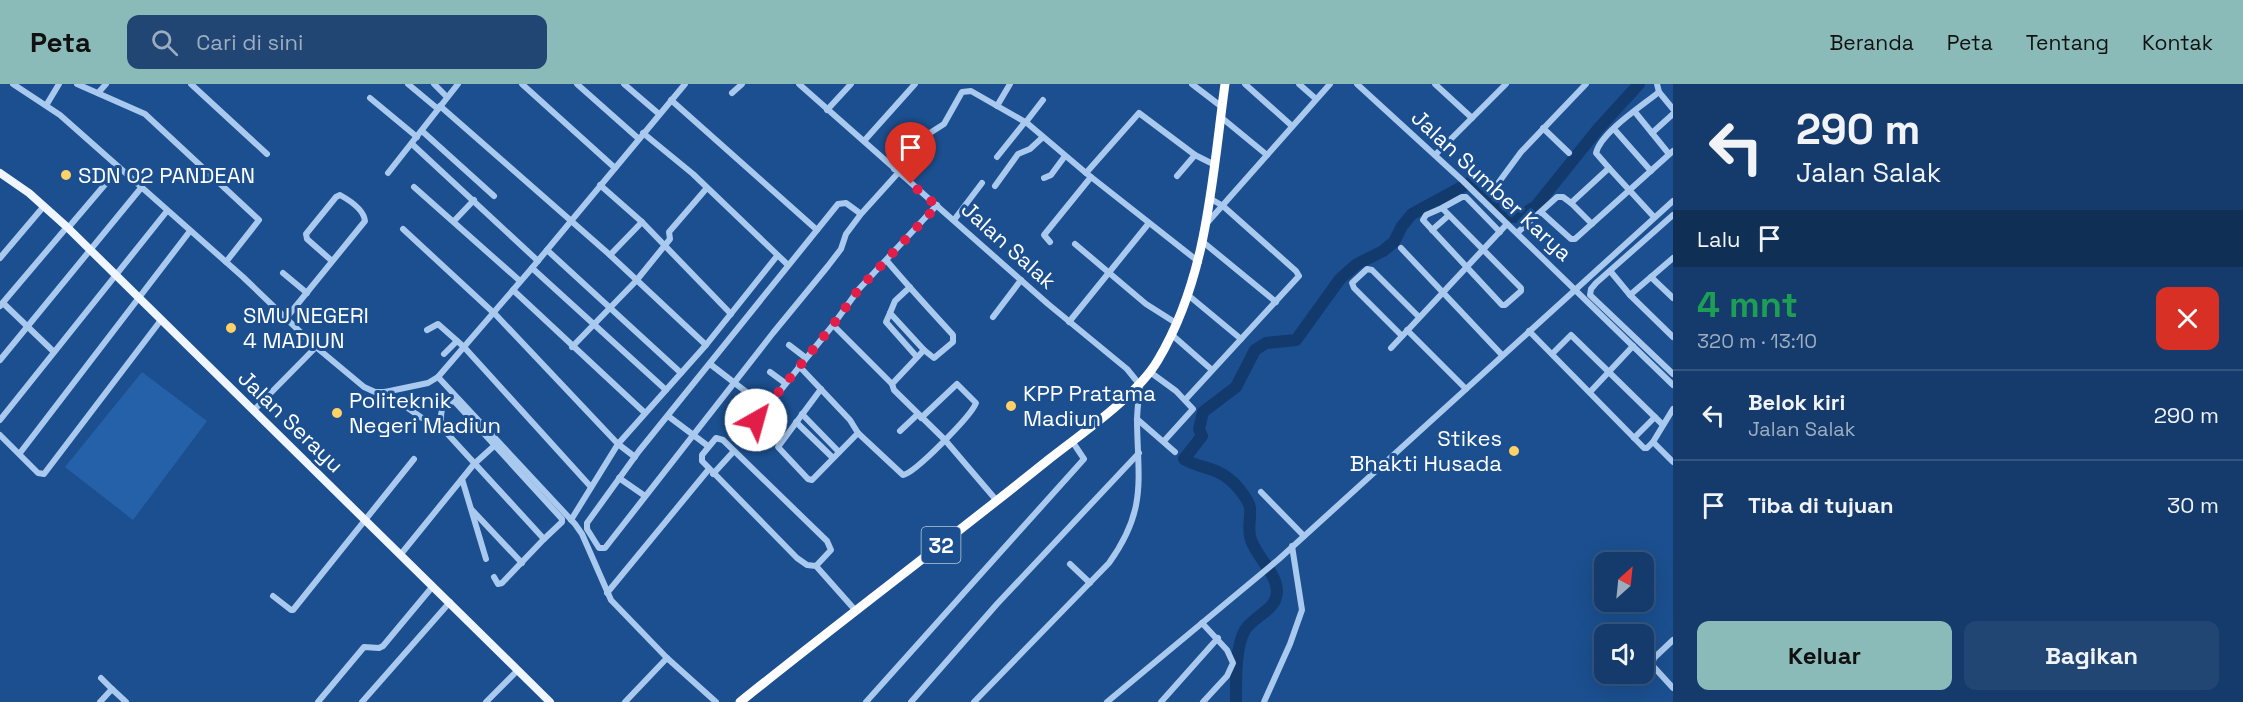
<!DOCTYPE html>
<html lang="id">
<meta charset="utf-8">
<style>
:root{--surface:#143b6b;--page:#214673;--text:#f1f3f6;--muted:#9dadc1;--line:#33557e;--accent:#8bbbb9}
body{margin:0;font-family:"Space Grotesk",sans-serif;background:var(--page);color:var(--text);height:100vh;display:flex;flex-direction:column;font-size:22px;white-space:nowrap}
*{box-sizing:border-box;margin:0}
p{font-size:20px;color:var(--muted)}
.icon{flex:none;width:33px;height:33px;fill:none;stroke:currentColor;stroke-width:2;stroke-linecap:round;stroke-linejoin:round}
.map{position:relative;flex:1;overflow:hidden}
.drawer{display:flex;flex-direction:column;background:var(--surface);width:570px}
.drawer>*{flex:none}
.top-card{background:#143b6b;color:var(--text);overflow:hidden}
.needle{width:39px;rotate:27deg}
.buttons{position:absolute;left:1594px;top:468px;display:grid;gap:12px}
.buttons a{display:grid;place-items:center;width:60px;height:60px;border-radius:12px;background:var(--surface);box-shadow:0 6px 24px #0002,0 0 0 2px var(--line);font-size:30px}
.pin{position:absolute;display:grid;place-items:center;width:51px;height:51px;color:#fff;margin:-62px -26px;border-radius:50% 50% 50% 0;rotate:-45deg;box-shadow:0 0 6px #0007}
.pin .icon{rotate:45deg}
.me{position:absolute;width:66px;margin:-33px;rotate:38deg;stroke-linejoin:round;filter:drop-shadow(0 0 4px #0008)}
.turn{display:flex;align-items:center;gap:21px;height:126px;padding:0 24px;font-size:27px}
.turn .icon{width:78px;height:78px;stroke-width:2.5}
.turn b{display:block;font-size:42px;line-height:51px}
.then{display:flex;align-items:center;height:57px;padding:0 24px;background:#0003;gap:12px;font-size:22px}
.round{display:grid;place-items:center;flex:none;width:63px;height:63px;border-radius:12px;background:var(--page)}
.head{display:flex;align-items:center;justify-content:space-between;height:102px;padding:0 24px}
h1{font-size:36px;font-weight:800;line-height:45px;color:#1e9e55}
.button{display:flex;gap:12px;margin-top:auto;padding:12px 24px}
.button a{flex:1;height:69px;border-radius:12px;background:var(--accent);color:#111;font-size:24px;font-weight:800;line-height:69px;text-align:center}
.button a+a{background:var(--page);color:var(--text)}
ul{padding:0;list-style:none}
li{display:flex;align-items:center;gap:18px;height:90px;padding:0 24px;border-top:2px solid var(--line)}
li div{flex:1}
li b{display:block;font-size:22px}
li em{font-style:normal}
header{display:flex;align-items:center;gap:36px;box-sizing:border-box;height:84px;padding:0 30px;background:var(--accent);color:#111}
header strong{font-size:28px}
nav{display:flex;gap:33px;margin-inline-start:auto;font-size:21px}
.search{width:420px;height:54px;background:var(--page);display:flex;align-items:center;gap:15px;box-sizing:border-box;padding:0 21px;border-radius:12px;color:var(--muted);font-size:22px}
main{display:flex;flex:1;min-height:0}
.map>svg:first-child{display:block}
.green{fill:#2461a8}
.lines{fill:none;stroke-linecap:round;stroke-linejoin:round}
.river{stroke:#123a6d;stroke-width:12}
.minor{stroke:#a9c9ee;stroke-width:6}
.major{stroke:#f0f6ff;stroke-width:8}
.highway{stroke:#fff;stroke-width:9}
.route{stroke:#e11d48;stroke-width:10;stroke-dasharray:0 18}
.poi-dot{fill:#ffd166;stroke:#1b4f8f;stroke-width:2}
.labels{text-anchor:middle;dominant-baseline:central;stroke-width:6;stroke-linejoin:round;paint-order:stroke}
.shield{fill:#1b4f8f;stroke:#bbcadd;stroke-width:1.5}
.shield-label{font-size:21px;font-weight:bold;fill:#fff}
.poi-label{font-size:22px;fill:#fff;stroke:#1b4f8f;text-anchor:start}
.street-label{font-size:22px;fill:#fff;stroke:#1b4f8f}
</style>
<header>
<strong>Peta</strong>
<div class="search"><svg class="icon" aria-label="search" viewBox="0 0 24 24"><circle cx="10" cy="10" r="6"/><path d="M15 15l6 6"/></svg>Cari di sini</div>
<nav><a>Beranda</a><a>Peta</a><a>Tentang</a><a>Kontak</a></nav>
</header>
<main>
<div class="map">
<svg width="1673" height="618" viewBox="0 0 1673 618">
<rect width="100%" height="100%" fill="#1b4f8f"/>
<path class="green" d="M142 288 207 337 133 436 65 383Z"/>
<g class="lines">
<path class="river" d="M1236 618C1236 598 1235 563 1245 546 1253 533 1273 527 1276 513 1282 494 1257 474 1251 456 1247 445 1251 435 1250 424 1249 416 1236 400 1229 395 1216 383 1198 384 1184 375L1202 352 1199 345 1203 328 1236 303 1255 266 1266 259 1296 256 1340 195 1357 180 1383 167 1394 158 1402 142 1412 130 1471 98 1478 101 1511 133H1519L1536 122 1598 45 1639 0"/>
<g class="minor">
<path d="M13 0 60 31 243 193 316 263 364 303 375 308H385L428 299 438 293 532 184 685 0"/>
<path d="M77 0 145 30 259 136 226 178"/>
<path d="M191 0 267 70"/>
<path d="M408 0 438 25"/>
<path d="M434 0 447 13"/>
<path d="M522 0 615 84"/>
<path d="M577 0 639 55"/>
<path d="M624 0 659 30"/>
<path d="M799 0 1048 220 1127 285 1140 301C1139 313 1137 325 1137 338 1138 397 1147 426 1109 479L974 618"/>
<path d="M1192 0 1222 23"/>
<path d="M1245 0 1292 42"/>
<path d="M1299 0 1316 15"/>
<path d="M1357 0 1463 97 1673 301"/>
<path d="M1435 0 1472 34"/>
<path d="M1657 0 1659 8 1673 25"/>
<path d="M98 9 106 0"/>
<path d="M732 9 742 0"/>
<path d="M370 14 417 53"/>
<path d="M671 16 817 146"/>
<path d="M47 20 59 0"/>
<path d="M440 22 610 171 706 261"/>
<path d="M997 22 1010 0"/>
<path d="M827 26 851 0"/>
<path d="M1635 28 1669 70"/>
<path d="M1222 34 1267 71"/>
<path d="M1026 38 1043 16"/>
<path d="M1543 44 1569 69"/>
<path d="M1614 45 1651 87"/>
<path d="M422 47 494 112"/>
<path d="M643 49 693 90 788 181"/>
<path d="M1652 49 1673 30"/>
<path d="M864 57 915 0"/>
<path d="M412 60 538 177"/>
<path d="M1435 71 1506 0"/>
<path d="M997 73 1025 38"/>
<path d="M1609 84 1596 69C1601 48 1642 22 1659 8"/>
<path d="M894 85 922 54 944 40 962 8 971 7 1027 39 1086 89 1199 178"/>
<path d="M388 89 458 0"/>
<path d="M1086 89 1139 29 1195 71 1215 81"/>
<path d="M1177 92 1195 71"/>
<path d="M1044 94 1051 91 1065 72"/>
<path d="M600 101 642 138 731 230"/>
<path d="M995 102 1018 70 1030 65 1043 53"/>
<path d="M1496 102 1521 68 1586 0"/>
<path d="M414 103 520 197"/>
<path d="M1571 119 1592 140"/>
<path d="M1442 124 1426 131 1423 136 1502 221H1505L1521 207V204L1442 124 1462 113H1466L1500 148"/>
<path d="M1541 128 1571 155H1575L1673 67"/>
<path d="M861 130 846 150 841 165 828 182 773 249 605 464H599L587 445V439L639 367 838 120 846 119 861 130 898 89"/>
<path d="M1673 131 1596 199 1591 205 1590 211 1673 290"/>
<path d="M954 136 982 99"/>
<path d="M454 137 474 116"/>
<path d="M1207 139 1330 0"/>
<path d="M68 144 119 84"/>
<path d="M403 145 496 231 618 360 635 373"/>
<path d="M1432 146 1448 132"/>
<path d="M1517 149 1557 113H1563L1571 119 1609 84 1654 133"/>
<path d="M1050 158 1044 151 1091 93"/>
<path d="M1203 158 1276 218"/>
<path d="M1075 160 1146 220 1176 239"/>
<path d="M1401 164 1502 271"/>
<path d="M547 166 681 289"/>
<path d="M610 171 642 138"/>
<path d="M0 174 44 122"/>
<path d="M887 177C908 202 931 227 953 251V258L934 274 924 266 890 229 895 217 910 203"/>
<path d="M532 184 666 306"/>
<path d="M1611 188 1630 211 1673 253"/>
<path d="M283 189 307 209"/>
<path d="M1651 193 1673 214"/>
<path d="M513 206 645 329"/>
<path d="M1188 211 1241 255"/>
<path d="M1630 211 1673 174"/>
<path d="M3 219 54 268"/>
<path d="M0 222 67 143"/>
<path d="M890 229 886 238 917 273"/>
<path d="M287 233 365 137C364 126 349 116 340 111L336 113 306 150 307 155 332 177"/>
<path d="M993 233 1021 196"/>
<path d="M1069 238 1149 139"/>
<path d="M833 241 892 300"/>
<path d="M427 246 438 240 464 263 591 403"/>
<path d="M1407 246 1466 305"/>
<path d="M1529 247 1644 364H1647L1653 358 1673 325"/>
<path d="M1171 250 1212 286"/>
<path d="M1402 252 1354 204 1352 199 1367 185 1372 186 1419 233"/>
<path d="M789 261 806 274"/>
<path d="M572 263 636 197 670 155 669 148 706 105"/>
<path d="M1391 264 1507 140"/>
<path d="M924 266 892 300 894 306 945 356 997 417"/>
<path d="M444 270 457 257"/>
<path d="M1552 270 1571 251 1663 341"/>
<path d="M0 276 141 104"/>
<path d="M710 280 766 323"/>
<path d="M799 282 850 336 858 349 903 391C915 389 971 332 976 319L957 300 921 334"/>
<path d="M770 288 785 299"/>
<path d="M1150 288 1176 307 1193 325 1164 357"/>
<path d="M438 293 575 440 582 450 611 516 667 574 716 618"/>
<path d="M821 305 778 363 808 395 812 396 858 349"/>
<path d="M385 308 422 334"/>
<path d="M1590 308 1633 262"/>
<path d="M448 316 455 318 562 435V438L544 455 443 345C439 335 441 326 445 317Z"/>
<path d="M1185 316 1299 192 1296 187 1223 122 1211 115"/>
<path d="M253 327 316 263"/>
<path d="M802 330 839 368"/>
<path d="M668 332 708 362"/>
<path d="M1137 335 1175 368"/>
<path d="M0 336 167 127"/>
<path d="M796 338 833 374"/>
<path d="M900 347 918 330"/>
<path d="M747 348 833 241 859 205 937 121"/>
<path d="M0 351 38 389 44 390 161 236"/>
<path d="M1634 354 1655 333"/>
<path d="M1653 358 1673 378"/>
<path d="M20 369 190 147"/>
<path d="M713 390 734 367"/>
<path d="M619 394 645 412"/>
<path d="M462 395 486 475"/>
<path d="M1261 408 1304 452"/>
<path d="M472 426 522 479"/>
<path d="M571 436 618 360 706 261 777 172"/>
<path d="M401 470 474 380 494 362"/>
<path d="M1070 480 1090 499"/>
<path d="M816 482 807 481 797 474 702 377V371L716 354 723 356 827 457 831 466 816 482 856 527"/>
<path d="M494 493 498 500 502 499 544 455"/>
<path d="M607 509 709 385"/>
<path d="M273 512 291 526H293L414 375"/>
<path d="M1202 539 1227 566 1233 579 1227 592 1203 618"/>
<path d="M1673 556 1654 574 1652 581 1673 604"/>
<path d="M101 594 112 605"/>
<path d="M100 618 112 605 126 618"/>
<path d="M318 618 364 563 379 564 383 562 433 502"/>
<path d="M362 618 450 518"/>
<path d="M486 618 518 586"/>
<path d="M625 618 667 574"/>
<path d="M866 618 1084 375 1072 357"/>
<path d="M911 618 997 520 1139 369"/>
<path d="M1107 618 1279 475 1673 117"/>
<path d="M1161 618 1218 554"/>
<path d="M1264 618 1290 560 1302 526 1292 462"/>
</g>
<path class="major" d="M0 89 29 109 67 143 550 618"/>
<path class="highway" d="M740 618C842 536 946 458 1048 376 1081 350 1137 312 1158 276 1208 192 1212 94 1225 0"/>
</g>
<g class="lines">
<path class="route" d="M756 336 833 241 859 205 937 122 911 100"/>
</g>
<g class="poi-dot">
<circle cx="66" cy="91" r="6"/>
<circle cx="231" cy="244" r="6"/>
<circle cx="1011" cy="322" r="6"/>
<circle cx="337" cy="329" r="6"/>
<circle cx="1514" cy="367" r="6"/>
</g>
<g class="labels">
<rect class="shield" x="921.5" y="443" width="39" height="36" rx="4.5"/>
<g class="shield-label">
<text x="941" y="461">32</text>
</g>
<g class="poi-label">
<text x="78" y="91">SDN 02 PANDEAN</text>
<text x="243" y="231">SMU NEGERI<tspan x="243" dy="25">4 MADIUN</tspan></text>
<text x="1023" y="309">KPP Pratama<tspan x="1023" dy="25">Madiun</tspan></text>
<text x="349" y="316">Politeknik<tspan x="349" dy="25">Negeri Madiun</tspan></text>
<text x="1502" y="354" text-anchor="end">Stikes<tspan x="1502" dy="25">Bhakti Husada</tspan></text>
</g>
<g class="street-label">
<text transform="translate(1492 101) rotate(43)">Jalan Sumber Karya</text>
<text transform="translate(1009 161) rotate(42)">Jalan Salak</text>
<text transform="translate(291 337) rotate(44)">Jalan Serayu</text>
</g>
</g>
</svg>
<div class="buttons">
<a><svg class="needle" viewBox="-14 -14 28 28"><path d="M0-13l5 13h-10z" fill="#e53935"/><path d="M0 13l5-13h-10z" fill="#9dadc1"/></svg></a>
<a><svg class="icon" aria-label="sound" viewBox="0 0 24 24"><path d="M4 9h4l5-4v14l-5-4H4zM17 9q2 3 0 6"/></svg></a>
</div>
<div class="pin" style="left:911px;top:100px;background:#d93025"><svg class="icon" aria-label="arrive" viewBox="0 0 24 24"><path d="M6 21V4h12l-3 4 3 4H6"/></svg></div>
<svg class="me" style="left:756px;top:336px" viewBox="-20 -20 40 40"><circle r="19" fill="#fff"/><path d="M0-13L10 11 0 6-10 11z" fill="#e11d48"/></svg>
</div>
<section class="drawer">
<div class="top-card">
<div class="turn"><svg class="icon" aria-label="left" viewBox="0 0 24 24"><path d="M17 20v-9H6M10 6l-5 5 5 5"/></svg><div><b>290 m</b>Jalan Salak</div></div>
<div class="then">Lalu<svg class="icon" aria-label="arrive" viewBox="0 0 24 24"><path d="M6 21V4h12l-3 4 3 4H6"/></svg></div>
</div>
<div class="head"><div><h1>4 mnt</h1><p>320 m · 13:10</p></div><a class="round" style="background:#d93025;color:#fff"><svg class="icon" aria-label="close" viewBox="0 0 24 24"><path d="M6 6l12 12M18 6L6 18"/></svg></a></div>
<ul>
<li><svg class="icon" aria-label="left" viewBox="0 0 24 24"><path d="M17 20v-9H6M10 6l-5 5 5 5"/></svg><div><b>Belok kiri</b><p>Jalan Salak</p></div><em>290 m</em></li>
<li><svg class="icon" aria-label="arrive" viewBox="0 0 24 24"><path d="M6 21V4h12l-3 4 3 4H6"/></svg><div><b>Tiba di tujuan</b></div><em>30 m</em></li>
</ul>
<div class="button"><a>Keluar</a><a>Bagikan</a></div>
</section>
</main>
